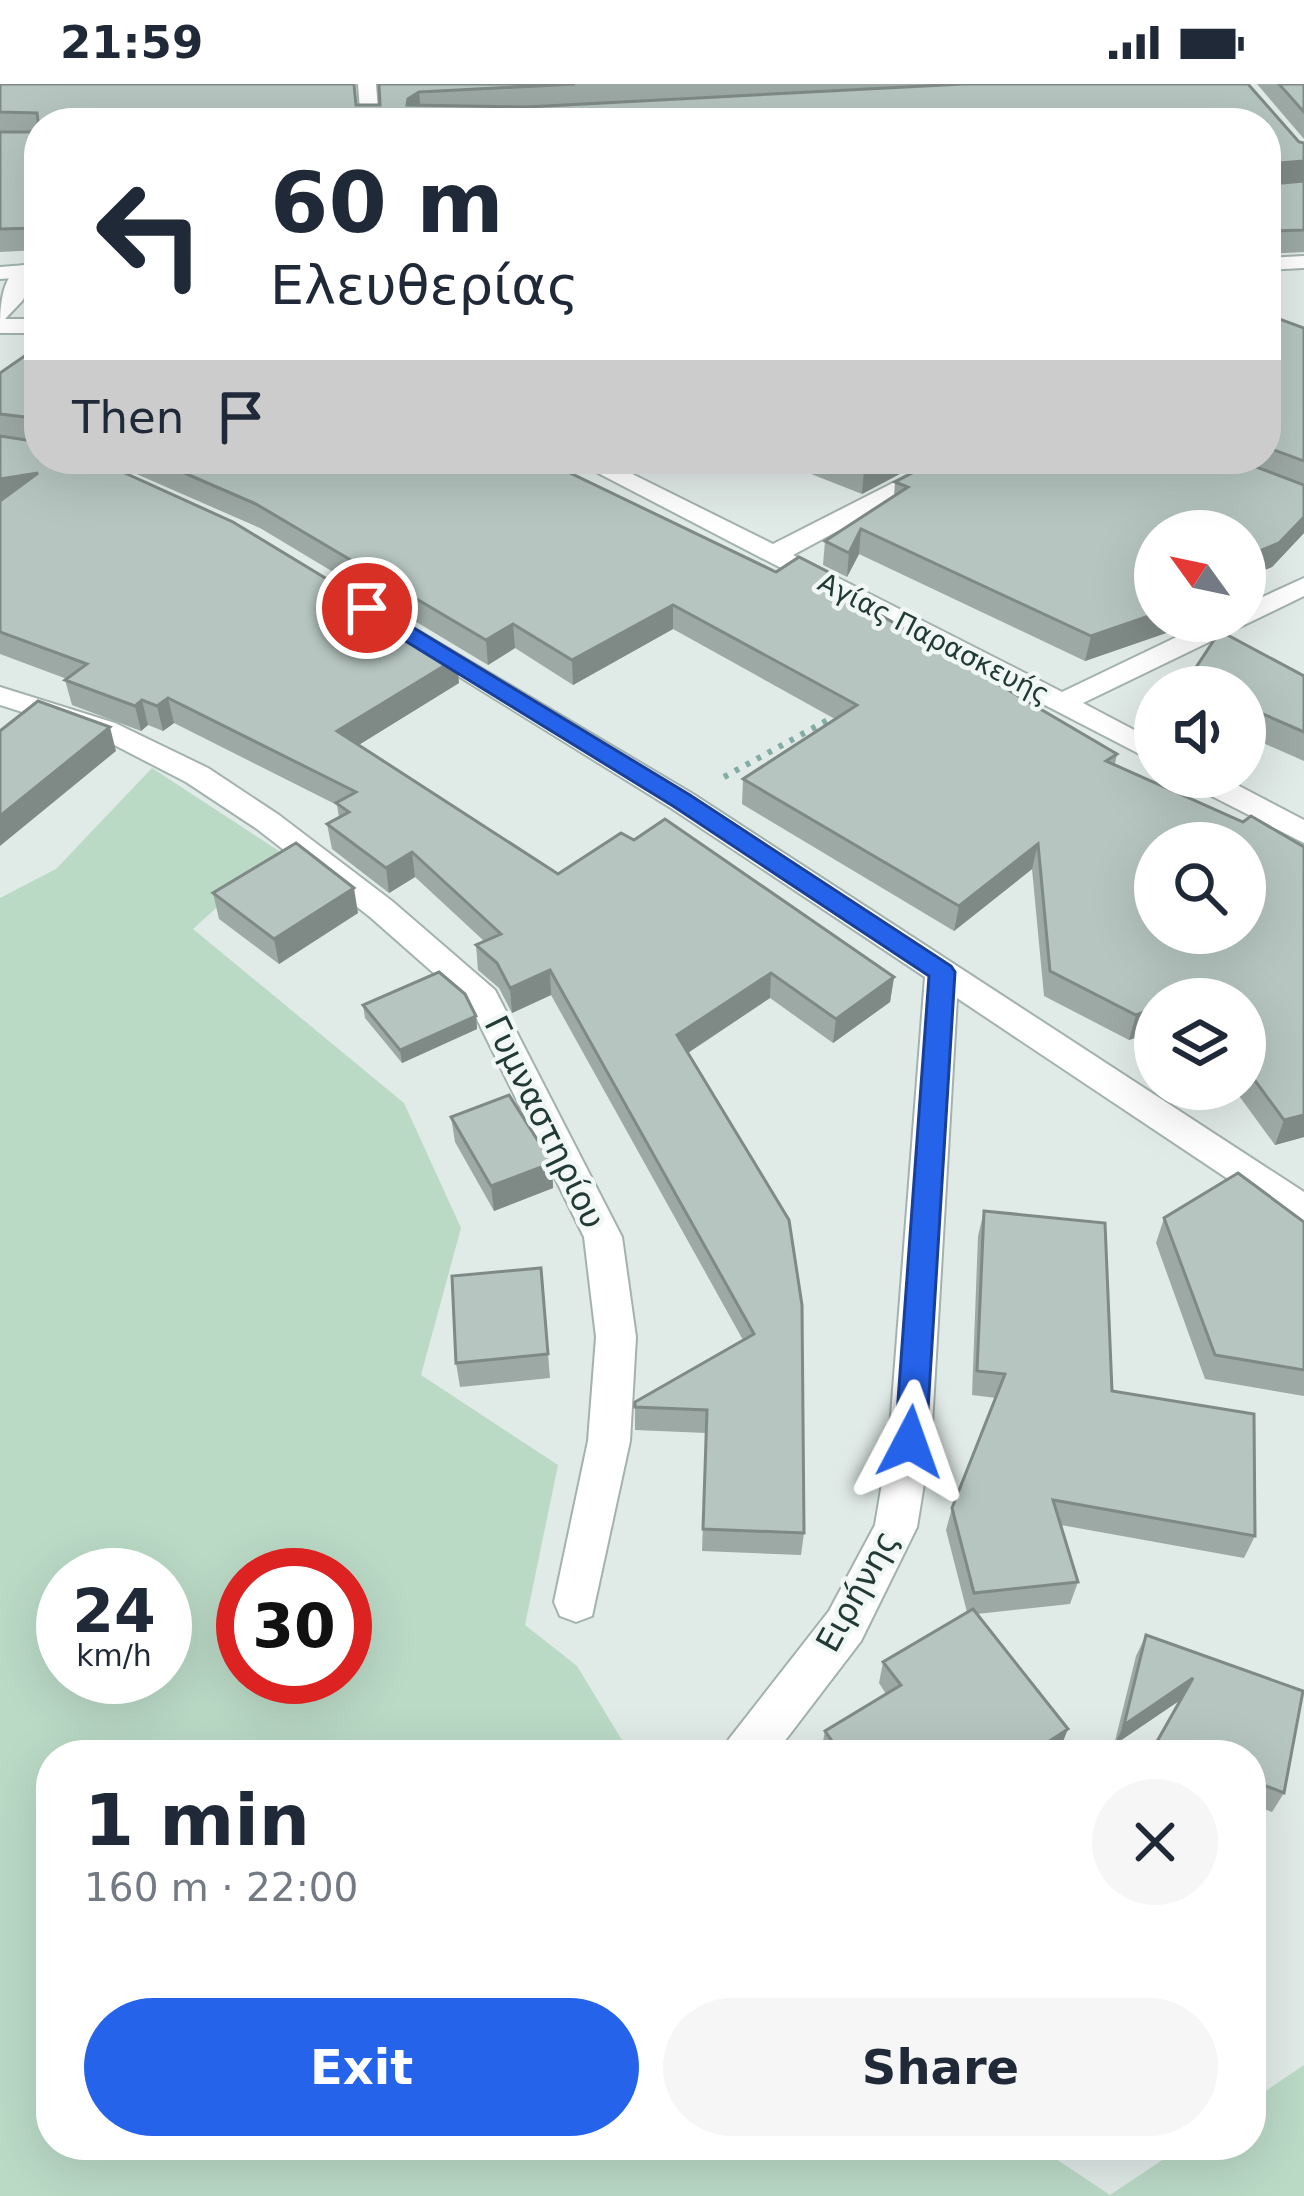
<!DOCTYPE html>
<meta charset="utf-8">
<style>
:root{--surface:#fff;--page:#f6f6f7;--text:#1f2937;--muted:#747a83;--accent:#2563eb}
body{margin:0;font-family:"DejaVu Sans",sans-serif;background:var(--page);color:var(--text);height:100vh;display:flex;flex-direction:column;font-size:45px;white-space:nowrap}
*{box-sizing:border-box;margin:0}
p{font-size:39px;color:var(--muted)}
.icon{flex:none;width:66px;height:66px;fill:none;stroke:currentColor;stroke-width:2;stroke-linecap:round;stroke-linejoin:round}
.map{position:relative;flex:1;overflow:hidden}
.sheet{position:absolute;left:36px;top:1656px;width:1230px;height:420px;display:flex;flex-direction:column;background:var(--surface);border-radius:48px;box-shadow:0 12px 48px #0002}
.sheet>*{flex:none}
.top-card{position:absolute;left:24px;top:24px;width:1257px;height:366px;border-radius:48px;box-shadow:0 12px 48px #0002;background:#fff;color:var(--text);overflow:hidden}
.needle{width:78px;rotate:303deg}
.fabs{position:absolute;left:1134px;top:426px;display:grid;gap:24px}
.fabs a{display:grid;place-items:center;width:132px;height:132px;border-radius:50%;background:var(--surface);box-shadow:0 12px 48px #0002;font-size:60px}
.speed{position:absolute;left:36px;top:1464px;display:flex;gap:24px;font-size:60px;font-weight:700;text-align:center}
.speed>*{display:grid;place-content:center;width:156px;height:156px;border-radius:50%;background:var(--surface);box-shadow:0 12px 48px #0002;line-height:1}
.speed small{font-size:30px;font-weight:400}
.speed .limit{border:18px solid #d22;background:#fff;color:#111}
.pin{position:absolute;display:grid;place-items:center;width:102px;height:102px;color:#fff;margin:-51px;border:6px solid #fff;border-radius:50%;box-shadow:0 3px 12px #0007}
.me{position:absolute;width:132px;margin:-66px;rotate:4deg;stroke-linejoin:round;filter:drop-shadow(0 0 9px #0008)}
.turn{display:flex;align-items:center;gap:42px;height:252px;padding:0 48px;font-size:54px}
.turn .icon{width:156px;height:156px;stroke-width:2.5}
.turn b{display:block;font-size:84px;line-height:102px}
.then{display:flex;align-items:center;height:114px;padding:0 48px;background:#0003;gap:24px;font-size:45px}
.round{display:grid;place-items:center;flex:none;width:126px;height:126px;border-radius:63px;background:var(--page)}
.summary{display:flex;align-items:center;justify-content:space-between;height:204px;padding:0 48px}
h1{font-size:72px;font-weight:800;line-height:90px}
.primary-button{display:flex;gap:24px;margin-top:auto;padding:24px 48px}
.primary-button a{flex:1;height:138px;border-radius:72px;background:var(--accent);color:#fff;font-size:48px;font-weight:800;line-height:138px;text-align:center}
.primary-button a+a{background:var(--page);color:var(--text)}
.status{display:flex;justify-content:space-between;align-items:center;height:84px;padding:0 60px;background:var(--surface);direction:ltr}
.status svg{height:33px;fill:currentColor}
.map>svg:first-child{display:block}
.green{fill:#badac6;fill-rule:evenodd}
.lines{fill:none;stroke-linecap:round;stroke-linejoin:round}
.street-casing{stroke:#a3b2ae;stroke-width:4}
.secondary-casing{stroke:#a0b5b0;stroke-width:4}
.path{stroke:#82aca4;stroke-width:6;stroke-dasharray:4.5 8;stroke-linecap:butt}
.street{fill:#fff;fill-rule:evenodd}
.secondary{fill:#fff;fill-rule:evenodd}
.wall{fill:#9da9a5;fill-rule:evenodd}
.shaded-wall{fill:#7f8a86}
.building{fill:#b6c5c0;stroke:#7f8a86;stroke-width:3;fill-rule:evenodd}
.route{fill:#2563eb;stroke:#184099;stroke-width:3}
.labels{text-anchor:middle;dominant-baseline:central;stroke-width:9;stroke-linejoin:round;paint-order:stroke}
.far-street-label{font-size:27px;fill:#223a36;stroke:#f0f7f4}
.street-label{font-size:33px;fill:#223a36;stroke:#f0f7f4}
</style>
<div class="status"><b>21:59</b><svg viewBox="0 0 49 12"><path d="M0 12V9h3v3zM5 12V6h3v6zM10 12V3h3v9zM15 12V0h3v12zM26 1h20v11H26zM47 4h2v5h-2z"/></svg></div>
<div class="map">
<svg width="1304" height="2112" viewBox="0 0 1304 2112">
<rect width="100%" height="100%" fill="#e0eae7"/>
<path class="green" d="M152 684 279 767 193 845 404 1019 461 1144 421 1291 558 1381 525 1541 577 1582 631 1671H51V2061H1035L1110 2111 1185 2061H1251V2017L1304 1981V2112H0V814L56 785ZM63 1491H165V1593H63ZM243 1491H345V1593H243Z"/>
<g class="lines">
<g class="street-casing">
<g id="street">
<path d="M358 0H376L379 39H361Z"/>
<path d="M1304 172V184L1266 186V174Z"/>
<path d="M23 181 34 187 23 216 5 235H39V249H0C0 225 0 192 23 181Z"/>
<path d="M571 375H602L773 460 940 375H971L793 471 1062 608 1210 537H1245V521L1304 494V512L1083 619 1155 657V678Z"/>
<path d="M415 545 693 710 1304 1108V1142L1291 1137 957 914 931 1357 917 1443 861 1557 774 1671H722L729 1655 829 1527 875 1441 889 1357 925 893 671 724 405 559 401 553Z"/>
<path d="M0 603 115 639 208 684 279 731 392 817 495 906 622 1153 636 1253 630 1357 592 1532 576 1538 560 1532 554 1518 588 1357 596 1253 584 1153 470 921 370 833 257 745 186 698 95 651 0 621Z"/>
<path d="M1184 693H1222L1304 736V759L1188 700Z"/>
</g>
</g>
<g class="secondary-casing">
<path id="secondary" d="M39 180V192L0 195V183Z"/>
</g>
<path class="path" d="M724 693 837 631"/>
<use href="#street" class="street"/>
<use href="#secondary" class="secondary"/>
</g>
<g class="wall">
<path d="M0 0 356 21H380L379 0H1248L1299 58 1304 59V168L1266 170V39H39V166L0 168Z"/>
<path d="M1257 0H1304V55Z"/>
<path d="M1266 230 1304 244V449L1272 483 1245 494V447L1155 537H1171L1169 548 1085 577 859 470 847 493 823 481 825 457 894 412 895 398 1004 386 1031 375H1266Z"/>
<path d="M39 262V375L459 599 358 661 558 790 894 893 890 918 833 959 770 914 688 969 804 1449 801 1471 702 1467 706 1349 635 1346V1318L743 1256 551 911 512 929 499 904 478 886 476 861 484 857 415 793 389 809 332 765 327 740 339 734 337 721 174 639 163 647 148 641 141 647 72 621 65 596 67 595 0 570V289Z"/>
<path d="M102 375H541L776 488 799 473 836 492 835 504 1117 670 1115 680 1243 738 1251 732 1304 763V1053L1275 1061 1234 1005H1245V915H1155V947L1129 956 1044 912 1032 785 954 847 742 720 743 695 835 635 673 545 573 601 515 564 488 581 260 444ZM1155 759H1245V849H1155Z"/>
<path d="M773 375H928L862 410Z"/>
<path d="M1304 592V677L1245 651V603H1186L1187 597Z"/>
<path d="M213 809 358 829 279 880 219 835Z"/>
<path d="M363 921 476 932 477 945 402 979 365 934Z"/>
<path d="M451 1033 552 1079 553 1104 494 1127 455 1058Z"/>
<path d="M984 1127 1112 1307 1255 1452 1244 1474 1061 1441 1078 1498 1070 1520 977 1530 1060 1665 1051 1671H824L821 1667 825 1647 886 1610 879 1599 883 1578 967 1528 946 1446 952 1424 996 1314 972 1311 978 1152Z"/>
<path d="M1164 1134 1304 1138V1312L1205 1295 1156 1159Z"/>
<path d="M541 1184 550 1294 460 1303 456 1279Z"/>
<path d="M1146 1551 1284 1709 1272 1728 1251 1720V1671H1150L1180 1616 1114 1661 1136 1572Z"/>
</g>
<g class="shaded-wall">
<path d="M419 8 421 28 407 21 408 15Z"/>
<path d="M1304 77V98L1266 102 1268 80Z"/>
<path d="M886 375H928L862 410 864 386Z"/>
<path d="M38 389 0 420V395Z"/>
<path d="M1304 433V449L1272 483 1245 494V473Z"/>
<path d="M861 445 859 470 847 493 849 469Z"/>
<path d="M1155 511V537H1171L1169 548 1085 577 1091 552Z"/>
<path d="M673 521V545L573 601 572 576Z"/>
<path d="M513 540 515 564 488 581 486 556Z"/>
<path d="M457 574 459 599 341 672 337 647Z"/>
<path d="M168 614 174 639 163 647 157 622Z"/>
<path d="M142 616 148 641 141 647 135 622Z"/>
<path d="M110 643 116 667 0 762V732Z"/>
<path d="M1038 760 1032 785 954 847 959 822Z"/>
<path d="M412 768 415 793 389 809 386 784Z"/>
<path d="M354 804 358 829 279 880 274 855Z"/>
<path d="M550 886 551 911 512 929 510 904Z"/>
<path d="M771 889 770 914 677 976V951Z"/>
<path d="M894 893 890 918 833 959 836 935Z"/>
<path d="M1155 924V947L1129 956 1136 931Z"/>
<path d="M476 932 477 945 402 979 400 966Z"/>
<path d="M1304 1031V1053L1275 1061 1284 1036Z"/>
<path d="M552 1079 553 1104 494 1127 491 1102Z"/>
<path d="M1193 1594 1182 1615 1114 1661 1124 1641Z"/>
<path d="M1068 1645 1060 1665 1051 1671H1028Z"/>
</g>
<g class="building">
<path d="M0 0H354L356 21H380L379 0H575L419 8 408 15 407 21 527 23 963 0H1248L1299 58 1304 59V77L1268 80 1267 95 1272 100 1304 97V146L1271 147 1266 152V39H39V144L0 145V48H34L39 44 37 29 0 28Z"/>
<path d="M1279 0H1304V28Z"/>
<path d="M1266 230 1304 244V377L1266 363Z"/>
<path d="M39 262V345L33 334 0 330V289Z"/>
<path d="M0 352 32 357 39 353V375H94L233 438 457 574 337 647 558 790 621 749 634 756 665 735 894 893 836 935 771 889 677 951 789 1136 802 1221 804 1449 703 1445 707 1326 635 1323V1318L754 1250 550 886 510 904 497 879 476 861 501 850 412 768 386 784 327 740 349 728 336 719 356 708 168 614 157 622 142 616 135 622 65 596 87 580 0 548V417L38 389 0 395Z"/>
<path d="M152 375H541L776 488 799 473 836 492 831 502 1117 670 1106 677 1243 738 1251 732 1304 763V1031L1284 1036 1245 983V915H1194L1192 912 1184 915H1155V924L1136 931 1050 887 1038 760 959 822 743 695 857 621 673 521 572 576 513 540 486 556 256 420ZM1155 759H1245V849H1155Z"/>
<path d="M836 375H886L864 386Z"/>
<path d="M939 375H979L1004 386 1031 375H1235L1304 401V433L1279 459 1245 473V447H1155V511H1153L1155 512V530L1091 552 861 445 849 469 825 457 908 403 895 398Z"/>
<path d="M1220 547 1304 592V648L1245 622V603H1202L1187 597Z"/>
<path d="M38 617 110 643 0 732V647Z"/>
<path d="M296 759 354 804 274 855 213 809Z"/>
<path d="M439 888 465 910 476 932 400 966 363 921Z"/>
<path d="M509 1011 552 1079 491 1102 451 1033Z"/>
<path d="M1238 1089 1304 1138V1286L1215 1271 1164 1134Z"/>
<path d="M984 1127 1105 1139 1112 1307 1254 1330 1255 1452 1053 1416 1078 1498 974 1509 952 1424 1005 1290 977 1287Z"/>
<path d="M541 1184 548 1270 456 1279 452 1192Z"/>
<path d="M973 1525 1068 1645 1028 1671H842L825 1647 901 1601 883 1578Z"/>
<path d="M1146 1551 1303 1607 1284 1709 1251 1696V1671H1183L1155 1661 1193 1594 1124 1641Z"/>
</g>
<path class="route" d="M360 520H374L690 711 951 882 955 888 926 1358 922 1367 910 1371 899 1367 895 1358 929 892 673 722 360 529Z"/>
<g class="labels">
<g class="far-street-label">
<text transform="translate(934 554) rotate(27)">Αγίας Παρασκευής</text>
</g>
<g class="street-label">
<text transform="translate(545 1038) rotate(64)">Γυμναστηρίου</text>
<text transform="translate(857 1507) rotate(-61)">Ειρήνης</text>
</g>
</g>
</svg>
<div class="fabs">
<a><svg class="needle" viewBox="-14 -14 28 28"><path d="M0-13l5 13h-10z" fill="#e53935"/><path d="M0 13l5-13h-10z" fill="#747a83"/></svg></a>
<a><svg class="icon" aria-label="sound" viewBox="0 0 24 24"><path d="M4 9h4l5-4v14l-5-4H4zM17 9q2 3 0 6"/></svg></a>
<a><svg class="icon" aria-label="search" viewBox="0 0 24 24"><circle cx="10" cy="10" r="6"/><path d="M15 15l6 6"/></svg></a>
<a><svg class="icon" aria-label="layers" viewBox="0 0 24 24"><path d="M12 4l9 5-9 5-9-5zM3 14l9 5 9-5"/></svg></a>
</div>
<div class="speed"><div>24<small>km/h</small></div><div class="limit">30</div></div>
<div class="pin" style="left:367px;top:524px;background:#d93025"><svg class="icon" aria-label="arrive" viewBox="0 0 24 24"><path d="M6 21V4h12l-3 4 3 4H6"/></svg></div>
<svg class="me" style="left:910px;top:1358px" viewBox="-20 -20 40 40"><path d="M0-17L14 15 0 8-14 15z" fill="#2563eb" stroke="#fff" stroke-width="4"/></svg>
<div class="top-card">
<div class="turn"><svg class="icon" aria-label="left" viewBox="0 0 24 24"><path d="M17 20v-9H6M10 6l-5 5 5 5"/></svg><div><b>60 m</b>Ελευθερίας</div></div>
<div class="then">Then<svg class="icon" aria-label="arrive" viewBox="0 0 24 24"><path d="M6 21V4h12l-3 4 3 4H6"/></svg></div>
</div>
<section class="sheet">
<div class="summary"><div><h1>1 min</h1><p>160 m · 22:00</p></div><a class="round"><svg class="icon" aria-label="close" viewBox="0 0 24 24"><path d="M6 6l12 12M18 6L6 18"/></svg></a></div>
<div class="primary-button"><a>Exit</a><a>Share</a></div>
</section>
</div>
